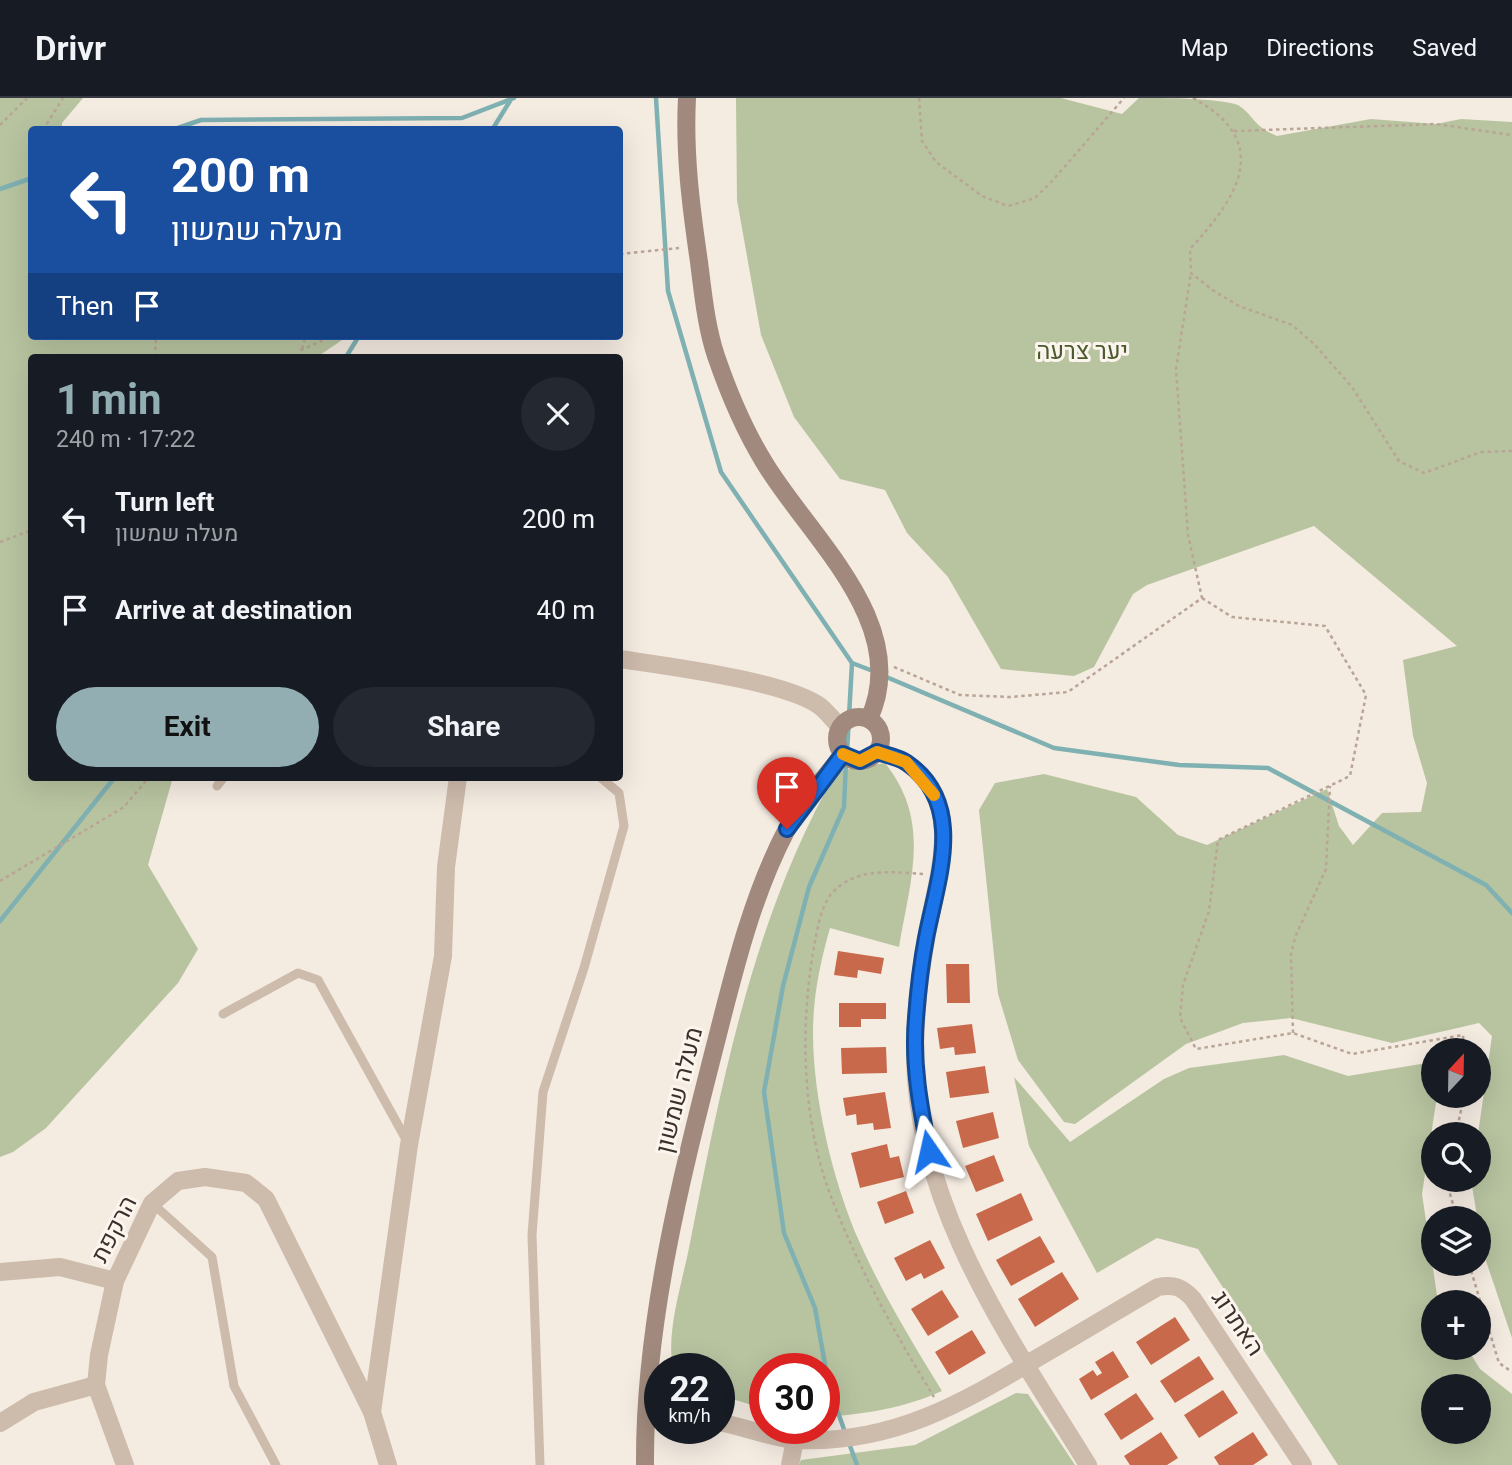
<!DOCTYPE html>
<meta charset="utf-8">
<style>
:root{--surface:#171b24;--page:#242831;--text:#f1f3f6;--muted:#9ea1a6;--line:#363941;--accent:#92aeb2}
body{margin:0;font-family:Roboto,Heebo,sans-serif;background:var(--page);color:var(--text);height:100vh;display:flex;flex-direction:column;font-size:26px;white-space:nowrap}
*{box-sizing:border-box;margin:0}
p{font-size:23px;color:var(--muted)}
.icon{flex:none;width:38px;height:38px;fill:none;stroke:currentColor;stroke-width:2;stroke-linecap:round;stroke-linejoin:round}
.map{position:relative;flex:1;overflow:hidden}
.panel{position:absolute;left:28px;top:256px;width:595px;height:427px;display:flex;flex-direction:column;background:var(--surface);border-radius:7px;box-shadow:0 7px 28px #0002}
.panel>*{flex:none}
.hud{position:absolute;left:28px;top:28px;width:595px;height:214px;border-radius:7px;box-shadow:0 7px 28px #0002;background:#1a4fa0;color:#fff;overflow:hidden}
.needle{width:46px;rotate:22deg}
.tools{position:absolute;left:1421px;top:940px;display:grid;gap:14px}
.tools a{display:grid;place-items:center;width:70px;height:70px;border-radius:50%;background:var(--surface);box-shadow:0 7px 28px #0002;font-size:35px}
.speed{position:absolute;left:644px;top:1255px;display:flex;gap:14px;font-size:35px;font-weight:700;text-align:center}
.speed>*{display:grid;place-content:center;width:91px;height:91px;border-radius:50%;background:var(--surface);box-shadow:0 7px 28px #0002;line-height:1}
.speed small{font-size:18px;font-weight:400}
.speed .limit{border:10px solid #d22;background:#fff;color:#111}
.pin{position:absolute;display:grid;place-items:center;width:60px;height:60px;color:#fff;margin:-72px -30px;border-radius:50% 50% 50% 0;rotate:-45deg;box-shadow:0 0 7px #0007}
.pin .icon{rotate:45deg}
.me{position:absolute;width:77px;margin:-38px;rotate:349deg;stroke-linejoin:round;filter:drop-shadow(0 0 5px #0008)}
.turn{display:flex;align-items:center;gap:24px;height:147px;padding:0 28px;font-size:32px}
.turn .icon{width:91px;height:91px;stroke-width:2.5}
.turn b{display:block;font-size:49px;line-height:60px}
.then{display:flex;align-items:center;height:66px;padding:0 28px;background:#0003;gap:14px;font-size:26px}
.round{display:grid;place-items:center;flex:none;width:74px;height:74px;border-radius:37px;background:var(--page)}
.head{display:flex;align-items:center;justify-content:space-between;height:119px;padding:0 28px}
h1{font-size:42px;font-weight:700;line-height:52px;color:var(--accent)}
.primary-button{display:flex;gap:14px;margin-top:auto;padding:14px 28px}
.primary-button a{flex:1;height:80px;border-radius:42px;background:var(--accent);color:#111;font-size:28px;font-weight:700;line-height:80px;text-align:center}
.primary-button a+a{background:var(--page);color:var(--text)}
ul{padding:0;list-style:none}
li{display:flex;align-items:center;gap:21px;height:91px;padding:0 28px}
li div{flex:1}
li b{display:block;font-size:26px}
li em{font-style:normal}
header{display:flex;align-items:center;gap:42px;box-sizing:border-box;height:98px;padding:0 35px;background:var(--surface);border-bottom:2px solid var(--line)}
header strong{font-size:33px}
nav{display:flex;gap:38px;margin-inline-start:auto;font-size:24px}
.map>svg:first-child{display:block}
.green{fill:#b8c4a0;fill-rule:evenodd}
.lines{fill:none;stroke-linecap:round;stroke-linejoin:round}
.stream{stroke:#7fb0b2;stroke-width:4.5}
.building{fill:#c8694b}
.path{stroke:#b9a596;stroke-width:2.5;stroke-dasharray:3.5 3.5;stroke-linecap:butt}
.lane{stroke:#cdbbac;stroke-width:9}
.street{stroke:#cdbbac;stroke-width:18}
.secondary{stroke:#a18a7d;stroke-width:18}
.route-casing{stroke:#114b97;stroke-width:18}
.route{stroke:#1a73e8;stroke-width:12}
.slow{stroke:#f59e0b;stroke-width:12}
.labels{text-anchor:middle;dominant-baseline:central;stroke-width:6;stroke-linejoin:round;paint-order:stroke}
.park-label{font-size:24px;fill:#4a5a2e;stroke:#fbf5ee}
.street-label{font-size:24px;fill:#3b302b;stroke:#fbf5ee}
</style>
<header>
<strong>Drivr</strong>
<nav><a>Map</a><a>Directions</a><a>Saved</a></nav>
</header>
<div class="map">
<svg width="1512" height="1367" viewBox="0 0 1512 1367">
<rect width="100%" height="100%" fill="#f4ebe1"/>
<g class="green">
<path d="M0 0H83L62 25V31L32 32V238H348L317 259H32V679H173L148 767 198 851 178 885 46 1030 13 1054 0 1059Z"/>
<path d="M736 0H1061L1122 16 1139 0C1164 0 1218 0 1238 7 1255 18 1252 28 1277 38L1371 21 1436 26 1461 21 1512 24V1240L1483 1154 1471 1082H1479L1478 1036 1492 938 1479 925 1392 945 1291 920 1243 925 1186 946 1075 1026 1064 1024 1018 962 998 896 979 712 995 685 1044 676 1136 699 1178 737 1207 747 1327 691 1339 728 1353 747 1382 715 1421 714 1427 685 1413 638 1403 562 1457 548 1314 428 1147 487 1133 496 1094 569 1074 578 1001 571 948 479 907 435 885 392 840 381 794 319 761 237 737 102Z"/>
<path d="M885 665C932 724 910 782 899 849L830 830C820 865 813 899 813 935 813 1000 833 1084 859 1143 882 1195 912 1244 942 1293 904 1310 866 1316 824 1319V1270H765V1311L719 1297V1270H674C664 1241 683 1181 689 1150 721 988 753 817 837 673Z"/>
<path d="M1284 957 1348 978 1433 964V998H1437L1422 1096 1438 1204H1433V1250H1467L1480 1271 1512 1296V1367H1338L1198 1151 1157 1140 1097 1175 1029 1048 1014 979 1070 1044 1164 981 1189 970ZM1433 1288H1479V1334H1433Z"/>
<path d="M1016 1295 1028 1296 1075 1367H799L801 1362 915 1347Z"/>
</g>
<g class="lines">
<g class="stream">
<path d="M656 0 668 193 721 374 852 565 847 654"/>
<path d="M172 32 201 22 462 20 514 0"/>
<path d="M492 32 510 3"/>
<path d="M0 91 32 80"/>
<path d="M346 259 359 238"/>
<path d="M852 565 873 573"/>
<path d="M884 578 1054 650 1179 667 1268 670 1486 787 1512 815"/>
<path d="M0 823 115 679"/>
<path d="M846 1337 829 1289 815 1210 784 1135 764 994 783 888 809 789 844 709 846 663"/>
<path d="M849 1345 857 1367"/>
</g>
</g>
<g class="building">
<path d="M838 853 884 860 881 876 858 872 857 880 834 877Z"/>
<path d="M946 866H969L970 905H947Z"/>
<path d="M839 905H886V921H861V929H839Z"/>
<path d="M972 926 976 955 955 957 954 949 940 951 937 930Z"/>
<path d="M886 949 887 975 842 976 841 950Z"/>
<path d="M985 968 989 995 950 1000 946 974Z"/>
<path d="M885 994 891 1030 874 1032 873 1025 857 1027 856 1016 846 1018 843 1000Z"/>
<path d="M993 1014 999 1040 963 1050 956 1023Z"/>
<path d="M887 1046 890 1060 899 1058 904 1079 860 1090 851 1055Z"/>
<path d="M994 1057 1004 1083 976 1094 965 1068Z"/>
<path d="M906 1093 914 1115 885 1126 877 1104Z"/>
<path d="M1021 1095 1033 1122 988 1143 976 1116Z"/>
<path d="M1040 1138 1055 1164 1011 1188 996 1162Z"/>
<path d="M930 1142 945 1170 924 1181 921 1175 906 1183 894 1160Z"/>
<path d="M1062 1174 1079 1201 1035 1229 1018 1201Z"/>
<path d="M942 1192 959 1219 928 1238 911 1211Z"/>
<path d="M1175 1219 1190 1242 1151 1267 1136 1244Z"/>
<path d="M972 1232 986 1255 949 1277 935 1254Z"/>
<path d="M1113 1253 1129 1279 1091 1302 1079 1281 1093 1272 1097 1278 1102 1275 1095 1264Z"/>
<path d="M1199 1258 1214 1281 1175 1305 1160 1283Z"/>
<path d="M1223 1292 1238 1315 1199 1340 1184 1317Z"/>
<path d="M1136 1295 1154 1321 1121 1342 1104 1316Z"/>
<path d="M1161 1334 1178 1360 1167 1367H1130L1124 1358Z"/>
<path d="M1253 1334 1268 1357 1253 1367H1219L1214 1359Z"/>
</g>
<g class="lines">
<g class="path">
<path d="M919 0 922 43 936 64 982 98 1008 108 1035 100 1053 82 1124 0"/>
<path d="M1193 0C1274 44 1238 99 1190 151L1191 175 1214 193 1239 208 1292 227 1314 246 1352 289 1399 363 1424 375 1481 354 1512 353"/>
<path d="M0 27 27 0"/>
<path d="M43 32 63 0"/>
<path d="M1234 33 1436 26 1512 37"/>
<path d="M620 156 679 150"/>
<path d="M302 251 306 238"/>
<path d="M155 259 156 238"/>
<path d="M298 259 301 252 332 238"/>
<path d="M0 444 32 432"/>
<path d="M1202 500 1232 519 1325 528 1366 597 1350 678 1218 742 1209 813 1183 887 1180 920 1196 951 1293 935 1352 956 1463 937 1464 952"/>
<path d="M894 569 960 597 1010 599 1068 594 1202 500 1188 437 1176 271 1191 175"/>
<path d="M923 776C892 774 857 769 833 794 822 805 818 828 815 843 800 924 801 1018 830 1096 857 1167 894 1234 934 1299"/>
<path d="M0 783 124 709 149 679"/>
<path d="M1293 935 1291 855 1296 837 1326 771 1330 688"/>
<path d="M1456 1036 1464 998"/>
<path d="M1446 1082 1457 1120"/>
<path d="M1469 1166 1499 1265 1512 1274"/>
</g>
<g class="lane">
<path d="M217 688 224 679"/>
<path d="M223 916 298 875 318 882 408 1045"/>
<path d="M152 1105 212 1159 234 1288 276 1367"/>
<path d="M540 1367 532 1137 543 994 584 870 624 728 619 695 600 679"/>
</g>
<g class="street">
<path d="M620 561C666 568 787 583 821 609 828 615 834 623 840 629"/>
<path d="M877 654C886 657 899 659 907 665 968 706 935 784 926 842 919 880 915 919 915 957 916 1110 1011 1242 1088 1367"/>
<path d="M0 1174 60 1169 115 1183"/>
<path d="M719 1324C744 1329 772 1340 797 1342 892 1346 961 1306 1039 1259 1079 1236 1118 1212 1158 1189 1174 1186 1182 1189 1193 1201L1303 1367"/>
<path d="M0 1325 34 1304 96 1287"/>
<path d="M125 1367 96 1287 99 1257 115 1183 152 1105 178 1083 205 1079 246 1085 266 1101 372 1314"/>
<path d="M388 1367 372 1314 409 1047 443 858 446 769 458 679"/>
<path d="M790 1367 795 1342"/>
</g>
<g class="secondary">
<path d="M687 0C684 55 691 109 699 164 703 195 706 228 716 258 728 293 745 333 764 364 808 438 913 526 869 621"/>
<circle cx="859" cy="641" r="22"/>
<path d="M645 1367C644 1225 681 1081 716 944 734 873 752 798 786 733 801 705 824 681 843 656"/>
</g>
</g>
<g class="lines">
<g class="route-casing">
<path id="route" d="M787 731 843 656 860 663 877 654C886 657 899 659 907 665 967 707 937 782 926 840 921 866 918 893 916 920 912 965 920 1008 929 1053"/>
</g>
<use href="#route" class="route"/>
<path class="slow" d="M843 656 860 663 877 654 906 664 934 697"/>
</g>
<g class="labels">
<g class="park-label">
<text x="1082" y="253">יער צרעה</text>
</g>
<g class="street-label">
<text transform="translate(679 992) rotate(-76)">מעלה שמשון</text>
<text transform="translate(114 1131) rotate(-63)">הרקפת</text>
<text transform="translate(1238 1225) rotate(56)">האתרוג</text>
</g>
</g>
</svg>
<div class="tools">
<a><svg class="needle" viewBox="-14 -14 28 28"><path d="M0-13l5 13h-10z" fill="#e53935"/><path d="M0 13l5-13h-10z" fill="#9ea1a6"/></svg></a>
<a><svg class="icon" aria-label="search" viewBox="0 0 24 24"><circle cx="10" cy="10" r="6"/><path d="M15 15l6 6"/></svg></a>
<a><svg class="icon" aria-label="layers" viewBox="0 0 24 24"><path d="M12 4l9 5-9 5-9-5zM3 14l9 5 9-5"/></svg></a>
<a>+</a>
<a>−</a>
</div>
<div class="speed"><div>22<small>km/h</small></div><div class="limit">30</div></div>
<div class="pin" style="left:787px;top:731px;background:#d93025"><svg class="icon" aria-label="arrive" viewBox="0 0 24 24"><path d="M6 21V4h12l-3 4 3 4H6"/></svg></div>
<svg class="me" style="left:929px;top:1053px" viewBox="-20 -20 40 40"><path d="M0-17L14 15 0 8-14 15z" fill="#1a73e8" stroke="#fff" stroke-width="4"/></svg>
<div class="hud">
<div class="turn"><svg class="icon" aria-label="left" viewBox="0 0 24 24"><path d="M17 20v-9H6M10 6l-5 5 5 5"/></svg><div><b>200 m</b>מעלה שמשון</div></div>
<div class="then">Then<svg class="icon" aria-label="arrive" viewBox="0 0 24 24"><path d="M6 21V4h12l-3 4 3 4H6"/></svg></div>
</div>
<section class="panel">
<div class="head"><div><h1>1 min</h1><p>240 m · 17:22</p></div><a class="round"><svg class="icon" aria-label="close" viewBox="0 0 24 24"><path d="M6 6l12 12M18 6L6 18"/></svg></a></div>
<ul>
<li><svg class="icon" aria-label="left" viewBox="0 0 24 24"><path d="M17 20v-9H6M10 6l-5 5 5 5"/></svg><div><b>Turn left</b><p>מעלה שמשון</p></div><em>200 m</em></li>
<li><svg class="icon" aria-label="arrive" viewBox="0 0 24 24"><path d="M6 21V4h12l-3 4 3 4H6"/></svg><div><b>Arrive at destination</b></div><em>40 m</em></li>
</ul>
<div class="primary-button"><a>Exit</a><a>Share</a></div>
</section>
</div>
